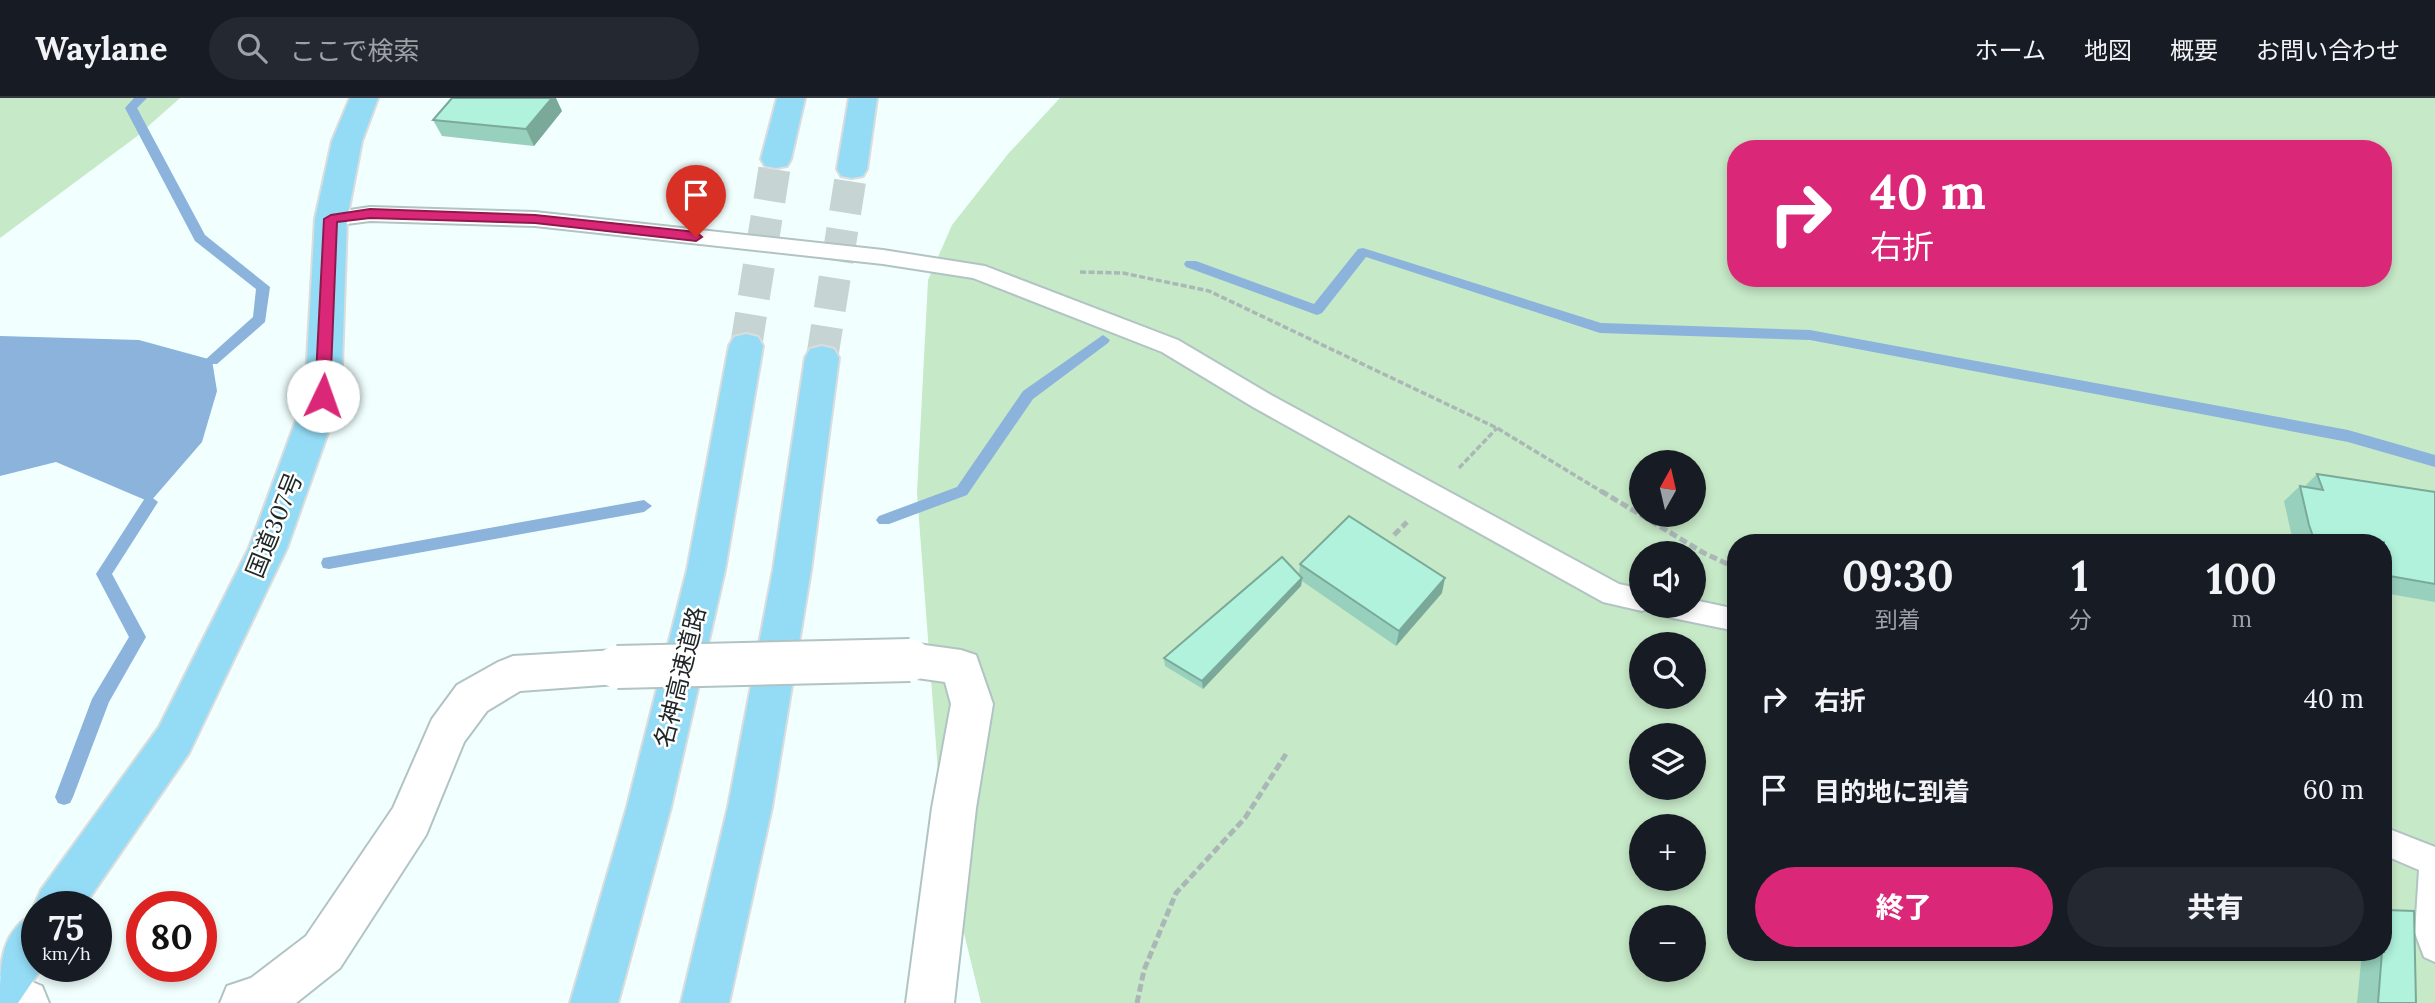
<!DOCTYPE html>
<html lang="ja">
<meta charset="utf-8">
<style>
:root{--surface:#171b24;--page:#242831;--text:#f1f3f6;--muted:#9ea1a6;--line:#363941;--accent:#db2777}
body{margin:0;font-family:Lora,"Noto Sans JP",serif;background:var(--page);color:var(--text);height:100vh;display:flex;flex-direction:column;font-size:26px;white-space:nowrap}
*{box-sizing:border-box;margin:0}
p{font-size:23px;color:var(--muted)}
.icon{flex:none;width:38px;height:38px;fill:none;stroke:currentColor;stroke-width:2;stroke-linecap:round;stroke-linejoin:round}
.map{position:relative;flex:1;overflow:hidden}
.panel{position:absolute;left:1727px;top:436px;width:665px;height:427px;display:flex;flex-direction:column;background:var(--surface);border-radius:28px;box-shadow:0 4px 10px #0003}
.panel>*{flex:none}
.hud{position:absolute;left:1727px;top:42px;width:665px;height:147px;border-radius:28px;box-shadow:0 4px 10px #0003;background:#db2777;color:#fff;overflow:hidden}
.needle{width:46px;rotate:8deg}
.buttons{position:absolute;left:1629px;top:352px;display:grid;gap:14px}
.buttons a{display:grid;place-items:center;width:77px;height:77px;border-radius:50%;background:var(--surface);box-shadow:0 4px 10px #0003;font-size:35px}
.speed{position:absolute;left:21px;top:793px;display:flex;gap:14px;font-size:35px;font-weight:700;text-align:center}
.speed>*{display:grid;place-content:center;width:91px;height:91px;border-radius:50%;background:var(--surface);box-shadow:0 4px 10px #0003;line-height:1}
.speed small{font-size:18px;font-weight:400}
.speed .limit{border:10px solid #d22;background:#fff;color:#111}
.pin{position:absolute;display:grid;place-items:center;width:60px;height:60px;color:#fff;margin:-72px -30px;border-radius:50% 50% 50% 0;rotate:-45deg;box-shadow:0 0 7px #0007}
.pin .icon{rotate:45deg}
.me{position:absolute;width:77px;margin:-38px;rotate:3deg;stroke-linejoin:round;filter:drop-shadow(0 0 5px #0008)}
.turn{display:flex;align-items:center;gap:24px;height:147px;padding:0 28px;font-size:32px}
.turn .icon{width:91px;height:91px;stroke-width:2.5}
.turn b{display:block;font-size:49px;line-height:60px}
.eta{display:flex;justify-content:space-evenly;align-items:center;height:119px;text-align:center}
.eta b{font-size:42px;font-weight:800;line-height:49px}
.button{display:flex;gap:14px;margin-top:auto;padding:14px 28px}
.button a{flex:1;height:80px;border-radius:42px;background:var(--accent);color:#fff;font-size:28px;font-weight:800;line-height:80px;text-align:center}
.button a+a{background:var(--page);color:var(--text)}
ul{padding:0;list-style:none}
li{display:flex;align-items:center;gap:21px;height:91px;padding:0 28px}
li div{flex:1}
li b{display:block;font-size:26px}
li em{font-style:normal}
header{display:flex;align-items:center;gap:42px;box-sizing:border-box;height:98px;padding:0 35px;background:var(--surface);border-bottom:2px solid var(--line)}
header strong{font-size:33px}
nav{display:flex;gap:38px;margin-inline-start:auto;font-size:24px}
.search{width:490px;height:63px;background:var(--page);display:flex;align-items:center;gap:18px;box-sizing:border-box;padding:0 24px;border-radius:38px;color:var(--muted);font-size:26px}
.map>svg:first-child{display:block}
.green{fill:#c6e9c7;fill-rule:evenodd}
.water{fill:#8bb3db}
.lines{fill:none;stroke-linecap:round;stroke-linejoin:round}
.stream{fill:#8bb3db;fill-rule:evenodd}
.highway-tunnel{stroke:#c7d4d4;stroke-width:32;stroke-dasharray:32 17;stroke-linecap:butt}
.lane-casing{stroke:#b2c3c3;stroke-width:4}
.street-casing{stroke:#b2c3c3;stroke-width:4}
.highway-casing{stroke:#dbdcdc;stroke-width:4}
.path-far1{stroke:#abb7b7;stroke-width:3.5;stroke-dasharray:6 2.5;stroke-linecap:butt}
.path{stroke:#abb7b7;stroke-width:5;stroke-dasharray:8 3.5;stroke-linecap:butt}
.lane{fill:#fff;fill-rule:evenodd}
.street{fill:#fff;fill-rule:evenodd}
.highway{fill:#94dcf6;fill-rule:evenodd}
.street-bridge-casing{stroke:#b2c3c3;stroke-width:46;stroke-linecap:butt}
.street-bridge{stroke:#fff;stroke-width:42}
.wall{fill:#97d0bc}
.shaded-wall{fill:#7ba999}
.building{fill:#b0f2db;stroke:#7ba999;stroke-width:2}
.route{fill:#db2777;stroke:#8e194d;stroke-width:2}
.labels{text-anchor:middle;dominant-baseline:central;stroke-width:5;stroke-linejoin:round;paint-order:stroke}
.street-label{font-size:24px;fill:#1f2626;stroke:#fff}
</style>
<header>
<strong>Waylane</strong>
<div class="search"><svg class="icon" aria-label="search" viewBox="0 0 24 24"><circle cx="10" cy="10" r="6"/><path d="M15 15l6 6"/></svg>ここで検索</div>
<nav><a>ホーム</a><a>地図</a><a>概要</a><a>お問い合わせ</a></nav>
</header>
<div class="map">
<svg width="2435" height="905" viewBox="0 0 2435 905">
<rect width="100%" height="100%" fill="#f1ffff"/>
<g class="green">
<path d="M0 0H180L136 39 0 140Z"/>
<path d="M1060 0H2435V905H981L944 753 917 395 928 182 952 127 1008 56ZM1736 51H2384V180H1736ZM1642 364H1694V416H1642ZM1736 444H2384V854H1736ZM1642 455H1694V508H1642ZM1642 546H1694V598H1642ZM1642 637H1694V690H1642ZM1642 728H1694V780H1642ZM1642 819H1694V872H1642Z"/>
</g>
<path class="water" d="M0 238 139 242 212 262 217 293 202 344 150 404 56 364 0 378Z"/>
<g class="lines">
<g class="stream">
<path d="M134 0H147L137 10 205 137 270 189 265 224 217 266H207L205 262 253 219 256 191 195 143 125 10Z"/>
<path d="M1363 150 1601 225 1810 232 2348 332 2435 357V369L2348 344 1810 242 1600 235 1366 159 1322 215 1317 217 1186 169 1184 166 1186 163H1196L1314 206 1358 151Z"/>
<path d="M1103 237 1110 242 1108 245 1033 301 967 397 889 426H879L876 422 879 418 957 389 1023 293Z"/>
<path d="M150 398 158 404 112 476 146 539 109 604 73 699 70 705 64 707 58 705 55 699 92 601 129 539 96 476 145 400Z"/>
<path d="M644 402 652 408 644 414 329 471 323 470 321 465 323 460 329 459Z"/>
</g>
<g class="highway-tunnel">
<path d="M746 248 776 61"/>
<path d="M822 260 852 71"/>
</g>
<g class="lane-casing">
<g id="lane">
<path d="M370 109 535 114 883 152 985 168 1178 242 1271 297 1619 486 1642 491V508H1653L1642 513 1603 504 1253 309 1162 254 973 180 883 166 535 128 370 123 331 128 323 126 320 121 323 116Z"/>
<path d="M1694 502 1736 511V533L1668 519 1658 516 1654 508H1694Z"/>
<path d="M2384 729 2435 749V864L2424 859 2415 835 2419 772 2384 757Z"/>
</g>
</g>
<g class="street-casing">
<g id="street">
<path d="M910 545 961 552 976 557 993 606 976 710 954 905H906L932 710 951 606 945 584 910 579 896 574 890 562 896 550Z"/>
<path d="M617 552 632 557 638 569 632 581 617 586 520 593 487 613 464 644 426 737 340 870 296 905H220L227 888 251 880 306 838 393 710 432 621 457 587 498 564 513 558Z"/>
<path d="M0 878 25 881 42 888 49 905H0Z"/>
</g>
</g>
<g class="highway-casing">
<g id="highway">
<path d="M350 0H378L362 43 347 121 341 298 287 450 189 655 84 808H37V868H43L18 905H0C0 865 0 832 37 814L34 808 41 792 159 629 249 450 305 298 315 121 332 43Z"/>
<path d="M777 0H805L791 61 787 68 776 70 765 68 761 61Z"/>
<path d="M849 0H877L867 71 863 78 852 80 841 78 837 71Z"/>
<path d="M746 236 758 239 763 248 725 472 671 709 618 905H570L627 709 687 472 729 248 734 239Z"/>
<path d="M822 248 834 251 839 260 811 472 772 709 729 905H681L728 709 773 472 805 260 810 251Z"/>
</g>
</g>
<g class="path-far1">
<path d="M1080 174 1123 175 1209 193 1497 330 1604 395"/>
<path d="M1459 370 1497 330"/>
</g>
<g class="path">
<path d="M1601 393 1704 455 1736 470"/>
<path d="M1394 437 1407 424"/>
<path d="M1137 905 1144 872 1176 795 1245 720 1286 656"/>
</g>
<use href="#lane" class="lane"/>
<use href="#street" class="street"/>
<use href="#highway" class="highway"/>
<g class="street-bridge-casing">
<path id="street-bridge" d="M617 569 910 562"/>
</g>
<use href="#street-bridge" class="street-bridge"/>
</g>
<g class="wall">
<path d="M562 13 534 48 442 38 433 22Z"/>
<path d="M2317 376 2435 394V504L2384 495V444H2293L2284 403 2300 388H2305Z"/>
<path d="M1300 466 1442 495 1396 548 1302 483 1301 488 1203 591 1165 568 1164 560 1299 477Z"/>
<path d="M2386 812 2416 905H2357L2362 854H2384V813Z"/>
</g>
<g class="shaded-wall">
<path d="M552 0H556L562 13 534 48 526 31Z"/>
<path d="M1302 480 1301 488 1203 591 1202 583Z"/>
<path d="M1445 480 1442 495 1396 548 1399 533Z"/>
</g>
<g class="building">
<path d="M452 0H552L526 31 433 22Z"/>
<path d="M2317 376 2435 394V486L2384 477V444H2315L2309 427 2300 388 2323 392Z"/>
<path d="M1349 418 1445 480 1399 533 1300 466Z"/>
<path d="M1282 459 1302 480 1202 583 1164 560Z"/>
<path d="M2386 812 2414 813 2416 905H2378L2382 854H2384Z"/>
</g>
<path class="route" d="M370 111 535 117 696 134 702 139 696 143 535 125 370 120 337 124 330 298 323 304 315 298 324 121 331 117Z"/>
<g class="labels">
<g class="street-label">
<text transform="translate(274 427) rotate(-68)">国道307号</text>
<text transform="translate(680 579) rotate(-76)">名神高速道路</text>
</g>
</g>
</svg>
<div class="buttons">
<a><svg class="needle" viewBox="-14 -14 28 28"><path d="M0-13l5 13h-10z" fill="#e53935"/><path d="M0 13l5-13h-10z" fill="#9ea1a6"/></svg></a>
<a><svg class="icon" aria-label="sound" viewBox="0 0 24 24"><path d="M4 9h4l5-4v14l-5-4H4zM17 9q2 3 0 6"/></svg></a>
<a><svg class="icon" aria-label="search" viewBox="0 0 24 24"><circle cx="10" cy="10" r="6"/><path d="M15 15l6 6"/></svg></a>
<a><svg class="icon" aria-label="layers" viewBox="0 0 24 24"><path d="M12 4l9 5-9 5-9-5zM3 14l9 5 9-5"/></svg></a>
<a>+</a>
<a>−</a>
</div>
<div class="speed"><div>75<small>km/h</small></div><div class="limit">80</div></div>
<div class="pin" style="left:696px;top:139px;background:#d93025"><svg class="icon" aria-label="arrive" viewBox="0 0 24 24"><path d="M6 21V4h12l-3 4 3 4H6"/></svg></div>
<svg class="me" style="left:323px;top:298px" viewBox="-20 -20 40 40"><circle r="19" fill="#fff"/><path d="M0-13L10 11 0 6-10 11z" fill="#db2777"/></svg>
<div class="hud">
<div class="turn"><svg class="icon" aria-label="right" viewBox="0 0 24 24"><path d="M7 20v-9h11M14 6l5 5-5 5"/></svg><div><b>40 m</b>右折</div></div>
</div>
<section class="panel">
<div class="eta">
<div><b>09:30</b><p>到着</p></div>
<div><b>1</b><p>分</p></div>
<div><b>100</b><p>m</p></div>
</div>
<ul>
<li><svg class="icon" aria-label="right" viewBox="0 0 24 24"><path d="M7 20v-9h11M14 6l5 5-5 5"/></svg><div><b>右折</b></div><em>40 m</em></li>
<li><svg class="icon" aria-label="arrive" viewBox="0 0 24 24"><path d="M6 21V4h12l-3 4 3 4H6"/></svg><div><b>目的地に到着</b></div><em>60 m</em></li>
</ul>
<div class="button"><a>終了</a><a>共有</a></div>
</section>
</div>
